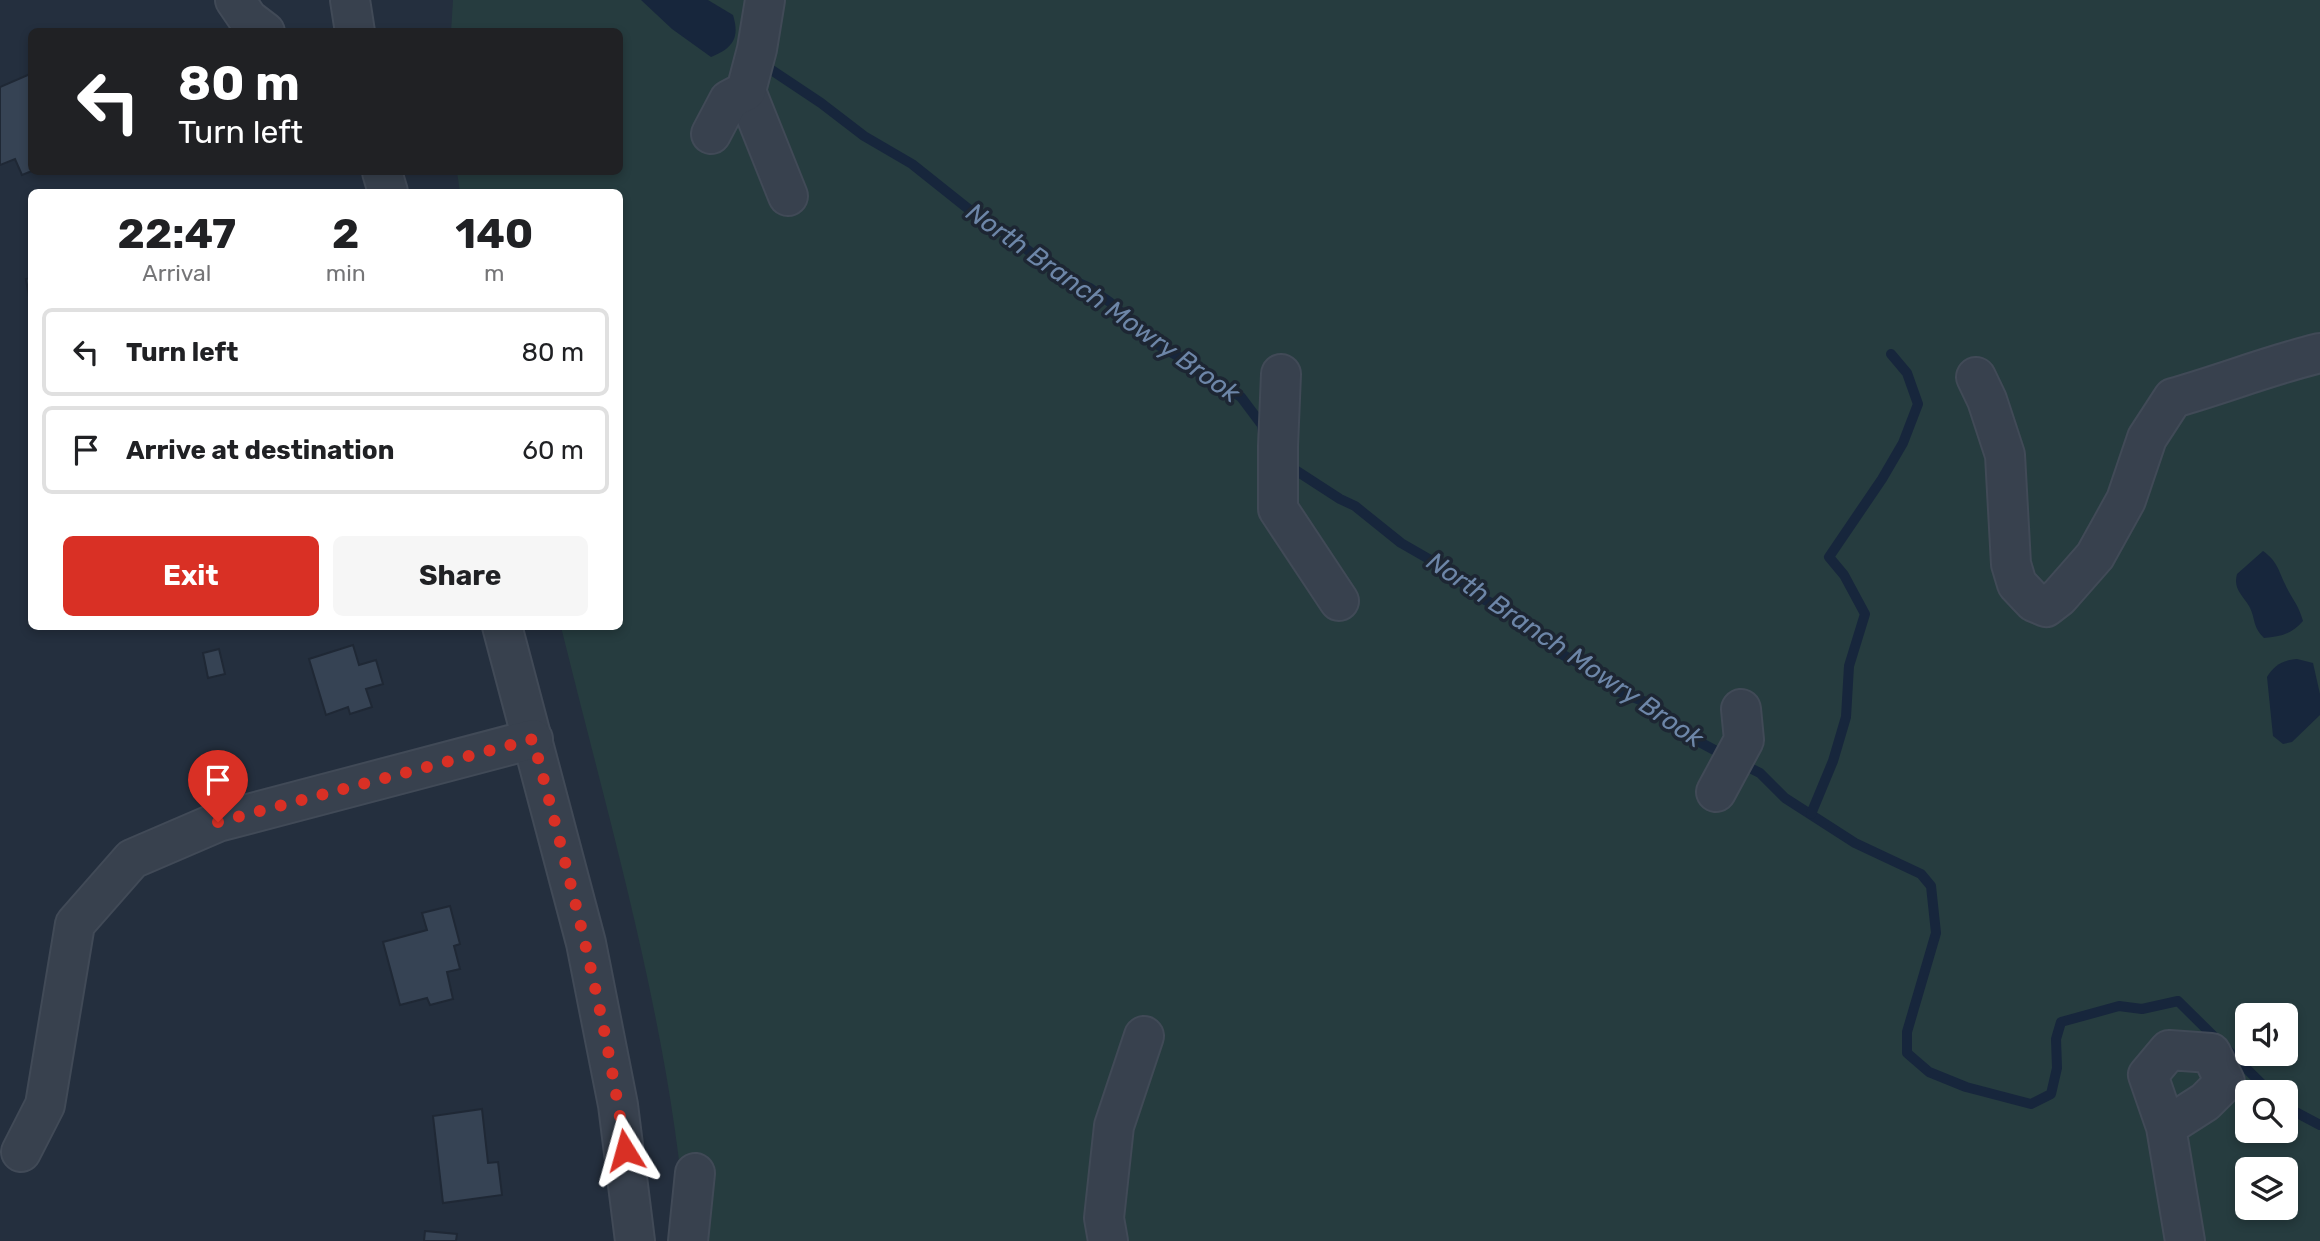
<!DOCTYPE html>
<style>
:root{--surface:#fff;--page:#f6f6f6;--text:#202124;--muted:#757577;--line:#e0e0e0;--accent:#d93025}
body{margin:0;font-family:Rubik,sans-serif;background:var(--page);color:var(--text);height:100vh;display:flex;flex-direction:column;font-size:26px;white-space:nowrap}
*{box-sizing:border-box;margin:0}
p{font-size:23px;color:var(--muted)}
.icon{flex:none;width:38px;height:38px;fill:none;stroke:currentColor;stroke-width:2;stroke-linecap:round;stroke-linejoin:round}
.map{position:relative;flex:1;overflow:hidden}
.drawer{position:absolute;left:28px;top:189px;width:595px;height:441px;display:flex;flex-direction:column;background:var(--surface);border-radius:10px;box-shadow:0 4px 10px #0003}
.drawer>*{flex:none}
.top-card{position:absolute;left:28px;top:28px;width:595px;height:147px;border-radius:10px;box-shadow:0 4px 10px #0003;background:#202124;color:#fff;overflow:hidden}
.controls{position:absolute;left:2235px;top:1003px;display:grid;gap:14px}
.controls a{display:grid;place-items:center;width:63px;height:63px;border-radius:10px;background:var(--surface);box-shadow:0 4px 10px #0003;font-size:35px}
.pin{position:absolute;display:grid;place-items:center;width:60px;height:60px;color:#fff;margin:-72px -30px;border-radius:50% 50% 50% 0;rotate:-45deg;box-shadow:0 0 7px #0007}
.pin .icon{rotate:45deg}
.me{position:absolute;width:77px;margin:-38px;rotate:352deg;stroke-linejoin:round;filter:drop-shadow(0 0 5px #0008)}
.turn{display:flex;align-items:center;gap:24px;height:147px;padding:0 35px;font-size:32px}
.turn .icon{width:91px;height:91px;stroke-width:2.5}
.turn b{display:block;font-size:49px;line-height:60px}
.eta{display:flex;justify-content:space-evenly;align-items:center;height:119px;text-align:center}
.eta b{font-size:42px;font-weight:700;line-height:49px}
.action{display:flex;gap:14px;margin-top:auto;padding:14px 35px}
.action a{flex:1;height:80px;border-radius:10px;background:var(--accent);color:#fff;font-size:28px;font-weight:700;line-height:80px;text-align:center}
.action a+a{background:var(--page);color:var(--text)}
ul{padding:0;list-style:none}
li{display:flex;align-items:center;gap:21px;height:88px;margin:0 14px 10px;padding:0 21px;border:4px solid var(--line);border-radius:10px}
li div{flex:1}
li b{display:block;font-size:26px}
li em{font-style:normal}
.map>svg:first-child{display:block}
.green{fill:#263c3f;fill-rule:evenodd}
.water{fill:#17263c}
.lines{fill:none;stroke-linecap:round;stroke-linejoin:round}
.stream{stroke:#17263c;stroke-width:10}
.building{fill:#364354;stroke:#1f2835;stroke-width:2}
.minor-casing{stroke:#414a57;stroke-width:42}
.minor{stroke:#38414e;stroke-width:38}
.route{stroke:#d93025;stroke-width:12;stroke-dasharray:0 21.6}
.labels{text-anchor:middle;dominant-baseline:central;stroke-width:7;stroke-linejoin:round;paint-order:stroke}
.water-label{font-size:26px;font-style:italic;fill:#6d86a8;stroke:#1d2633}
</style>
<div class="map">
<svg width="2320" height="1241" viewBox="0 0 2320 1241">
<rect width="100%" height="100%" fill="#242f3e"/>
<path class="green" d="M453 0H2320V1241H687C672 1032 611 830 561 627L620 626V192H460L457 172H620V32H451ZM2247 1015H2286V1054H2247ZM2247 1092H2286V1130H2247ZM2247 1169H2286V1208H2247Z"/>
<g class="water">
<path d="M641 0H708L733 15C740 38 733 48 711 57L672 29Z"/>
<path d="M2263 551C2277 561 2278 569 2285 584 2291 598 2298 603 2303 621 2292 634 2280 637 2264 638 2252 626 2256 619 2249 606 2242 594 2233 589 2237 574Z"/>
<path d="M2297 659 2313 663 2320 694V715L2292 742 2283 744 2273 736 2267 677C2274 665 2283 660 2297 659Z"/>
</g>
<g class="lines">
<g class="stream">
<path d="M761 63 821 103 864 136 912 164 976 215 1004 232 1059 274 1090 288 1111 303 1138 329 1158 345 1181 358 1196 371 1241 397 1262 425 1263 434"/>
<path d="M1286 464 1340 499 1355 506 1401 543 1441 566 1485 600 1519 616 1530 630 1563 655 1592 670 1617 691 1656 706 1679 731 1720 753"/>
<path d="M1746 766 1760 773 1785 798 1855 843 1921 874 1931 886 1936 933 1907 1032V1053L1929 1072 1966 1087 2031 1104 2051 1094 2057 1068 2056 1039 2061 1022 2119 1006 2142 1009 2178 1001 2270 1092"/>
<path d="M1811 814 1833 761 1846 717 1849 666 1865 614 1844 575 1829 557 1882 479 1903 443 1918 404 1907 373 1891 354"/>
<path d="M2286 1107 2320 1125"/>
</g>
</g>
<g class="building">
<path d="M30 74 32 171 22 175 15 159 0 165V87Z"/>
<path d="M32 278V314L26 279Z"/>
<path d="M353 645 359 665 376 660 383 684 366 689 372 707 350 714 348 707 326 715 309 659Z"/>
<path d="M219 649 225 674 208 678 203 653Z"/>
<path d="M450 906 460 944 454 946 460 969 447 972 453 999 430 1005 427 998 400 1005 383 942 427 930 422 913Z"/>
<path d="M482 1109 488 1163 498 1162 502 1195 443 1203 433 1116Z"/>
<path d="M425 1231 457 1234 456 1241H424Z"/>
</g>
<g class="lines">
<g class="minor-casing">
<g id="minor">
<path d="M235 0 248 19 265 32"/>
<path d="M350 0 355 32"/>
<path d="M746 91 788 196"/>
<path d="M711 134 729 100 746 91 757 49 765 0"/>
<path d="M382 172 388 192"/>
<path d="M1281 374 1278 446V509L1339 601"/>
<path d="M1976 377 1987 400 2005 455 2011 564 2017 584 2034 602 2046 607 2059 597 2095 556 2126 500 2147 438 2173 398C2223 384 2270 365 2320 353"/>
<path d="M502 626 586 943 618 1105 635 1241"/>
<path d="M1716 792 1744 740 1741 709"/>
<path d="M2166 1127 2205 1102 2225 1082 2211 1053 2169 1050 2148 1075 2166 1127 2185 1241"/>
<path d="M21 1152 45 1105 75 924 132 859 218 822 533 739"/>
<path d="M688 1241 695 1173"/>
<path d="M1108 1241 1104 1218 1114 1126 1144 1036"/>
</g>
</g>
<use href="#minor" class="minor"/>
</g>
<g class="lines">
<path class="route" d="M218 822 533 739C569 875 605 1011 625 1150"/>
</g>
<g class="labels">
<g class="water-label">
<text transform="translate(1103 303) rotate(35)">North Branch Mowry Brook</text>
<text transform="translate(1565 650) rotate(34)">North Branch Mowry Brook</text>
</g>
</g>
</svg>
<div class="controls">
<a><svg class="icon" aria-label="sound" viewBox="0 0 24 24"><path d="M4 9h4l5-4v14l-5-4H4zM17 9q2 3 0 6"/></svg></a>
<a><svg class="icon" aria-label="search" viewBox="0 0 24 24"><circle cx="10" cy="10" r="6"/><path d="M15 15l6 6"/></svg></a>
<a><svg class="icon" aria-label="layers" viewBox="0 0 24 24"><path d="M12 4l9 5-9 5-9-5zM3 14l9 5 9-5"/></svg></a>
</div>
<div class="pin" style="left:218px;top:822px;background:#d93025"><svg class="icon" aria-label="arrive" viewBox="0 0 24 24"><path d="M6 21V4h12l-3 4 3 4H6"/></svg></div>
<svg class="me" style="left:625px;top:1150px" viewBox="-20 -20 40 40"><path d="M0-17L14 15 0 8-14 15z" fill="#d93025" stroke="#fff" stroke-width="4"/></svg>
<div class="top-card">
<div class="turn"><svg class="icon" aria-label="left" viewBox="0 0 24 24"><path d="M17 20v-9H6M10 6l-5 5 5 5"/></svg><div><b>80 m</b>Turn left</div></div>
</div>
<section class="drawer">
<div class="eta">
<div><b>22:47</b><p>Arrival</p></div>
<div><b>2</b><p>min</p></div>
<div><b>140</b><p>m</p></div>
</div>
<ul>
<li><svg class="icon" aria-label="left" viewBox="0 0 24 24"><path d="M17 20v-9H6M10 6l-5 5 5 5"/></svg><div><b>Turn left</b></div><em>80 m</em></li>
<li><svg class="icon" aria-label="arrive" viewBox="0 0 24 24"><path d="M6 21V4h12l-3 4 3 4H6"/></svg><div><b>Arrive at destination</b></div><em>60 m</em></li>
</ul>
<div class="action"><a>Exit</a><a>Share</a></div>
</section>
</div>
